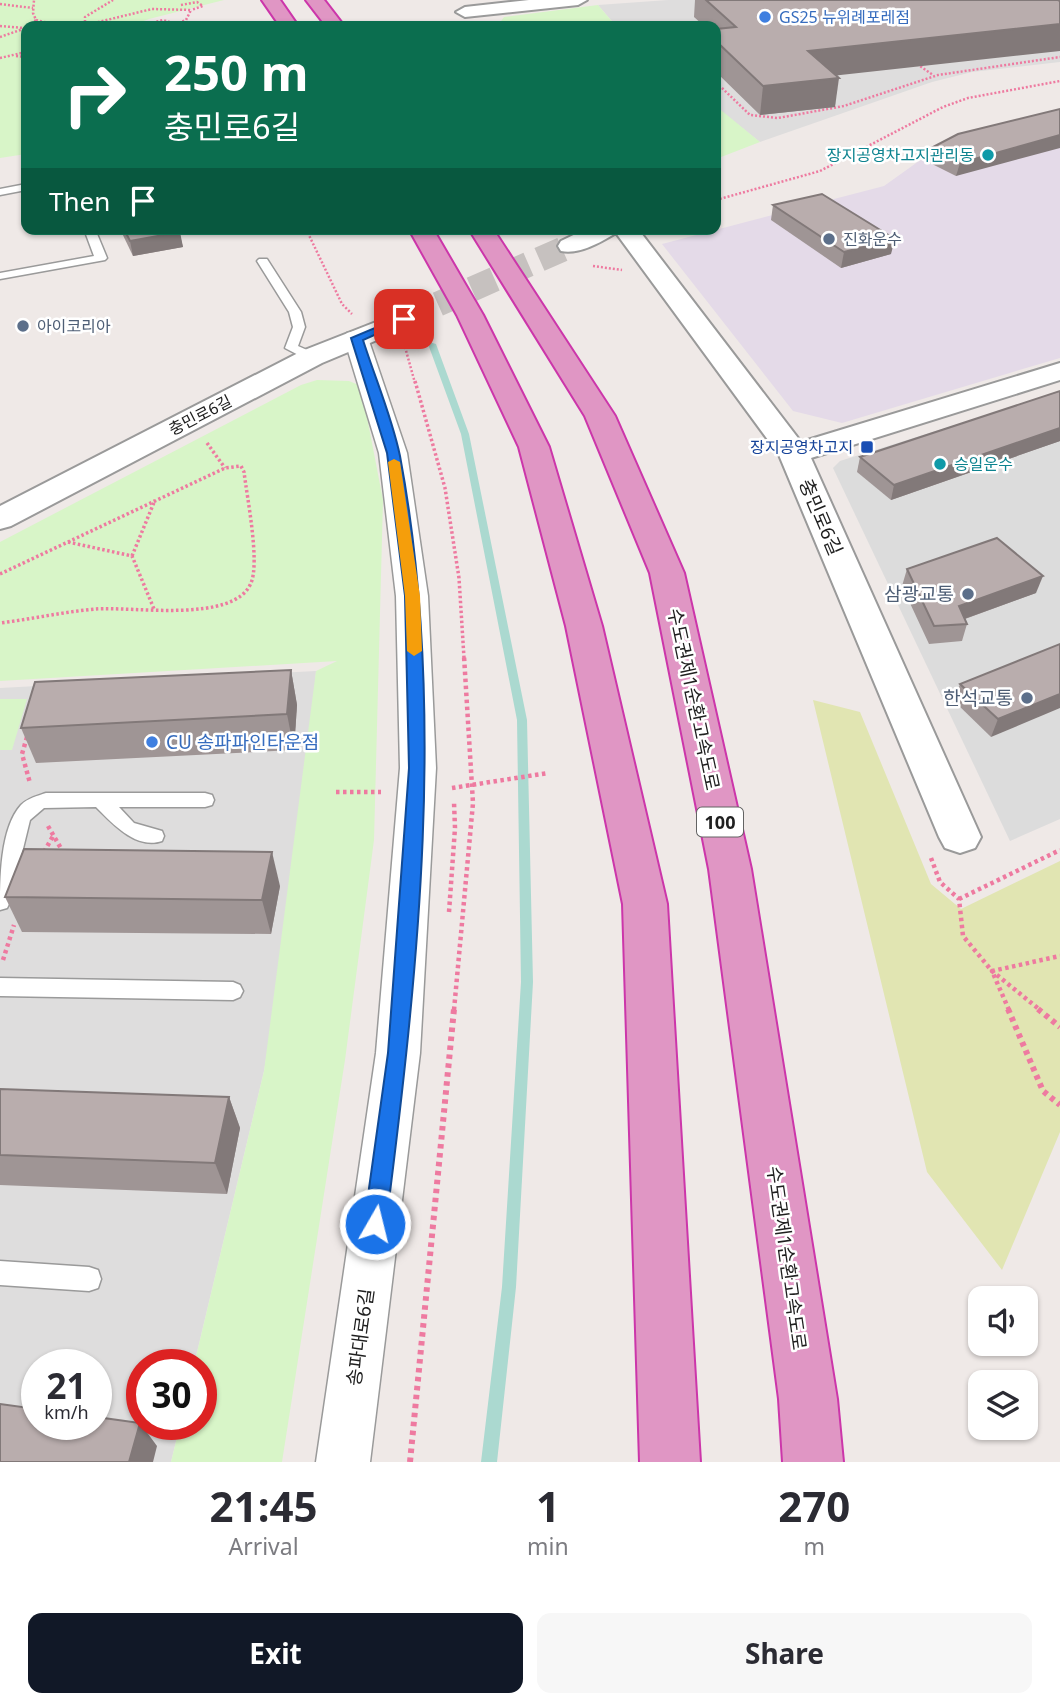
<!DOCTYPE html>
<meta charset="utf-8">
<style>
:root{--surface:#fff;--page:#f7f7f7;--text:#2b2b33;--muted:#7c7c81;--accent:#111827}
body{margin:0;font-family:"Noto Sans","Noto Sans KR",sans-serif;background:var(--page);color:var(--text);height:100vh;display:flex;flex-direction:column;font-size:26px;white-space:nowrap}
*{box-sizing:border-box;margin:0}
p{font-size:23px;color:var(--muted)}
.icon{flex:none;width:38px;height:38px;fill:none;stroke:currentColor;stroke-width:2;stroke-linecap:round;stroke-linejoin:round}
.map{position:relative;height:1462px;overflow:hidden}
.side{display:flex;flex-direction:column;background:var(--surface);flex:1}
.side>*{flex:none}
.banner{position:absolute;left:21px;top:21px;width:700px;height:214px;border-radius:14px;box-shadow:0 2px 5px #0004;background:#0b6e4f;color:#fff;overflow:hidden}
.controls{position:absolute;left:968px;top:1286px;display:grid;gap:14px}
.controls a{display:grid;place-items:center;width:70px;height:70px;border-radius:14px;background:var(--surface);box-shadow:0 2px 5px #0004;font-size:35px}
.speed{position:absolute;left:21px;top:1349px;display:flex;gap:14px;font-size:35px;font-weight:700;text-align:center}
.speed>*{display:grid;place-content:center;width:91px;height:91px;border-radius:50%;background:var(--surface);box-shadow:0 2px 5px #0004;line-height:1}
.speed small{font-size:18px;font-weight:400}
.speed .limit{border:10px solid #d22;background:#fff;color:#111}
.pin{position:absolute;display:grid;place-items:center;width:60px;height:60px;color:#fff;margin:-30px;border-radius:14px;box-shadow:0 4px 10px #0006}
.me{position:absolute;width:77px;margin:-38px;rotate:8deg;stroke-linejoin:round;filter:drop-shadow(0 0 5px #0008)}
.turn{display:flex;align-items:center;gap:24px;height:147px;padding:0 28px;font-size:32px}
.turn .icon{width:91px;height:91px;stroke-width:2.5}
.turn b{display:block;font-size:49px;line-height:60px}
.then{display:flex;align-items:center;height:66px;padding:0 28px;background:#0003;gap:14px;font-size:26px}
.eta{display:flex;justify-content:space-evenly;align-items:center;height:119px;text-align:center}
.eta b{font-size:42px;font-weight:700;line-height:49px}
.button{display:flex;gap:14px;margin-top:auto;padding:14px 28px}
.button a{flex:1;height:80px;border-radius:14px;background:var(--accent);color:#fff;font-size:28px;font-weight:700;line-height:80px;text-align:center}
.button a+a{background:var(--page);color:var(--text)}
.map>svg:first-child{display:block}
.residential{fill:#dedddd;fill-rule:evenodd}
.industrial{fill:#e4dae8}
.grass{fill:#e1e5b2}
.park{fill:#d8f5c8}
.parking{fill:#dcdcdc}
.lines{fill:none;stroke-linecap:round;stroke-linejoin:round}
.stream{fill:#abd9d0;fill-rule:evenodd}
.tertiary-tunnel{stroke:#c6c1bf;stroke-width:25;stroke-dasharray:25 12;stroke-linecap:butt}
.service-casing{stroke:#9a9a9a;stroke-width:3}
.minor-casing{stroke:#9a9a9a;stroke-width:3}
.tertiary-casing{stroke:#9a9a9a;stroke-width:4}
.motorway-casing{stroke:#cc36aa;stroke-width:4}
.path-far3{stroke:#ee7aa0;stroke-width:2.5;stroke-dasharray:2 2;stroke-linecap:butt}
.path-far2{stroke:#ee7aa0;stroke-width:3.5;stroke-dasharray:2.5 2.5;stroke-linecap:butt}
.path-far1{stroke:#ee7aa0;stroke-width:4.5;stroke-dasharray:3.5 3.5;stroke-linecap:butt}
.path{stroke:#ee7aa0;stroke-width:6;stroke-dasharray:4.5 4.5;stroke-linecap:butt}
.service{fill:#fff;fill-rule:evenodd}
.minor{fill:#fff;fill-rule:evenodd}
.tertiary{fill:#fff;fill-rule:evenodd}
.motorway{fill:#e096c4;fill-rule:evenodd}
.wall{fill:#9f9595}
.shaded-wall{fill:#827979}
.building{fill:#b9adad;stroke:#827979;stroke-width:2}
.route{fill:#1a73e8;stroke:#114b97;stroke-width:2}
.slow{fill:#f59e0b}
.shop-dot{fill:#3f7fe0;stroke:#fff;stroke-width:2.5}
.culture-dot{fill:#0f9aa8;stroke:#fff;stroke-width:2.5}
.service-dot{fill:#5c6f8a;stroke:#fff;stroke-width:2.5}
.transit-dot{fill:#1a4fb4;stroke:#fff;stroke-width:2.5}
.labels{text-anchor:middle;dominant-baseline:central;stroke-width:5;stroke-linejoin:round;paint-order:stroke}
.far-shop-label{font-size:16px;fill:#366cbe;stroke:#fff;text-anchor:start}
.far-culture-label{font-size:16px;fill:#0d838f;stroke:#fff;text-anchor:end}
.far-service-label{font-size:16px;fill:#4e5e75;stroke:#fff;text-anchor:start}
.far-street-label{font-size:16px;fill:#202020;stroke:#fff}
.far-transit-label{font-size:16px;fill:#164399;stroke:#fff;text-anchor:end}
.shield{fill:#fff;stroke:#636363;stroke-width:2}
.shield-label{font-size:18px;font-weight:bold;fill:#202020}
.street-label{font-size:19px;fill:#202020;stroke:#fff}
.service-label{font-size:19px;fill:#4e5e75;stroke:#fff;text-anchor:end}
.shop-label{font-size:19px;fill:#366cbe;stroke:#fff;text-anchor:start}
</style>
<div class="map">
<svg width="1060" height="1462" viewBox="0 0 1060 1462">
<rect width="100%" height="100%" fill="#efe9e7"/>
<g class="residential">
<path d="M668 0H1060V62L972 72 932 82 760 142 716 107V26H616L598 5Z"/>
<path d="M316 671 304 833 264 1071 194 1365H142V1424L180 1425 171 1462H0V688ZM37 1365H96V1424H37Z"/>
</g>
<path class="industrial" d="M1060 117V358L842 423 793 411 662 244 884 186 919 161 955 144Z"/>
<path class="grass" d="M813 700 860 712 931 884 961 909 1060 861V1132L1002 1270 927 1172Z"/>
<g class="park">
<path d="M0 0H224L149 19 130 26H26V154L0 158Z"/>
<path d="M598 5 616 26H501L499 24 504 17Z"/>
<path d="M716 106 760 142 716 159Z"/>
<path d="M317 380 349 381 361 386 383 500 374 840 345 1060 282 1462H171L180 1425 201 1424V1365H194L264 1071 316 671 337 661 0 681V542L301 385Z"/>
<path d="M0 699H27L12 750H0Z"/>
</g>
<path class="parking" d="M1060 392V819L1010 841 833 468 840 461Z"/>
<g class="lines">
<path class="stream" d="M429 342 436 344 469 434 527 720 533 982 516 1287 497 1462H481L502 1287 521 982 517 720 461 434 428 344Z"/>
<path class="tertiary-tunnel" d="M404 319 570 246"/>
<g class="service-casing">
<g id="service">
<path d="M26 184V190L0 195V189Z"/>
<path d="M84 229H95L107 258 105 260 0 279V273L94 256Z"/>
<path d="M259 259H267L301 312 305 327 298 346 316 354V360H308L285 348 293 327 289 312 257 261Z"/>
<path d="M46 793H205L212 795 214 800 212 805 205 807H119L134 823 162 831 164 836 162 841C136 850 112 823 96 807L44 808 30 820 10 902 7 908 0 910C0 880 0 828 21 805 28 798 37 796 46 793Z"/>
<path d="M0 978 233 982 240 985 243 991 240 997 233 1000 0 996Z"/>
<path d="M0 1261 89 1267 98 1270 101 1279 98 1288 89 1291 0 1285Z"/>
</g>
</g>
<g class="minor-casing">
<path id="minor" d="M356 331 365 333 368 338 407 453 428 596 436 768 420 1053 370 1462H316L376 1053 400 768 396 596 379 453 344 338 347 333Z"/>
</g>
<g class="tertiary-casing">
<g id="tertiary">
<path d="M529 0H587L578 5 465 17 456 12 465 7Z"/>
<path d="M586 229H638L801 442 1060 363V380L811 458 981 837 975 848 960 853 945 848 939 837 779 455 616 233C601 242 579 255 561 251L558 246 561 241Z"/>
<path d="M404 311 413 313 417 319 413 325 322 363 11 526 0 529V506L302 351Z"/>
</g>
</g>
<g class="motorway-casing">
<g id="motorway">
<path d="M262 0H280L298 26H280Z"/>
<path d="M306 0H324L344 26H326Z"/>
<path d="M409 229H433L483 315 549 447 602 626 667 904 700 1462H640L623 904 566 626 519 447 457 315Z"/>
<path d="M469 229H493L615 416 684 573 751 869 837 1399 843 1462H783L779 1399 709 869 650 573 585 416Z"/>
</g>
</g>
<g class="path-far3">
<path d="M0 4 33 8"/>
<path d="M181 5 197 2 203 6 191 10"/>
<path d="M36 20 61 26"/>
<path d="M86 25 152 9 191 10 186 20 170 26"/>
<path d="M0 26 24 28"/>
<path d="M28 26 36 20 33 13 34 0"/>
<path d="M85 26V17L113 0"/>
<path d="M141 26 163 20 176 24"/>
<path d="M0 37 26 28"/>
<path d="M16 56 26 57"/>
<path d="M0 58 26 52"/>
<path d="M917 64 933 75"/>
<path d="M722 88 750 115 778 118 844 106 938 75 1060 57"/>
<path d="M716 200 820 171 943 107 968 98 1060 81"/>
<path d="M306 229 342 304 352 314"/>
<path d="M593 266 622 270"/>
<path d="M405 347 415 383"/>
</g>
<g class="path-far2">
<path d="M415 381 445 488 459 578 464 658"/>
<path d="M207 443 225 468"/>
<path d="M68 542 132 556 154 609"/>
<path d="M132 556 155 500"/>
<path d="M0 574 225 468 241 466 244 472C247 497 260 562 251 583 234 624 132 606 95 609 63 612 32 619 0 623"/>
</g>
<g class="path-far1">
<path d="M27 737 22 754 30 783"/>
<path d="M452 788 548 773"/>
<path d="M336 792H381"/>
<path d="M48 826 63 852"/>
<path d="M44 852 53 836"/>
<path d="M931 858 940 882 959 899 963 936 992 971 1040 1010"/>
<path d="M959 899 1060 850"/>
<path d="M449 912 455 828 454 802"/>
<path d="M3 960 14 925"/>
<path d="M454 1010 473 803 464 656"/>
<path d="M1009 1010 992 971 1060 956"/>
</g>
<g class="path">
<path d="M1008 1009 1043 1091 1060 1105"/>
<path d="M1038 1009 1060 1027"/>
<path d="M410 1462 454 1009"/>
</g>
<use href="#service" class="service"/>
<use href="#minor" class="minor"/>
<use href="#tertiary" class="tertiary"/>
<use href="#motorway" class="motorway"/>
</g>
<g class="wall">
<path d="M695 0H1060L836 76 835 107 760 115 716 72V26H704L694 17Z"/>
<path d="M1060 109 956 176 928 162 931 148Z"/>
<path d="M773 205 891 254 841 268 771 220Z"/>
<path d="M120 229H178L183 247 133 256Z"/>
<path d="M1060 391V441L891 500 857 472 860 457Z"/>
<path d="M907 569 1036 593 965 619 967 624 962 641 929 644 902 586Z"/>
<path d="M1060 644 991 737 954 701 960 684Z"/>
<path d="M291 670 297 705 294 750 36 763 21 728Z"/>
<path d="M280 886 271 934 22 932 5 897Z"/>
<path d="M0 1089 229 1097 240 1128 227 1194 0 1185Z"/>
</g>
<g class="shaded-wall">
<path d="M1060 24V51L804 79 808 51Z"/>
<path d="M839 78 835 107 760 115 763 86Z"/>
<path d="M1060 135V148L956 176 960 163Z"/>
<path d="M180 232 183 247 133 256 130 241Z"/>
<path d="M895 239 891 254 841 268 844 252Z"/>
<path d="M1060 428V441L891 500 894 485Z"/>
<path d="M1043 576 1036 593 953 623 959 606Z"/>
<path d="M291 670 297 705 294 750 287 714Z"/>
<path d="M1060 694V708L991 737 998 719Z"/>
<path d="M272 852 280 886 271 934 262 900Z"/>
<path d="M229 1097 240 1128 227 1194 215 1163Z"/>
<path d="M140 1423 157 1446 153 1462H129Z"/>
</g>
<g class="building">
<path d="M706 0H1058L1060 1V24L808 51 839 78 763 86 716 41V29L736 27Z"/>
<path d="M1060 109V135L960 163 931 148 958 134Z"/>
<path d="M822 194 895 239 844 252 773 205Z"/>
<path d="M124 229H178L180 232 130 241Z"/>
<path d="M1060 391V428L894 485 860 457Z"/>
<path d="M997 538 1043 576 959 606 967 624 934 626 907 569Z"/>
<path d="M1060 644V694L998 719 960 684Z"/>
<path d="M291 670 287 714 21 728 35 682Z"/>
<path d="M24 849 272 852 262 900 5 897Z"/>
<path d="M0 1089 229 1097 215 1163 0 1155Z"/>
<path d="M0 1404 37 1409V1424H96V1417L140 1423 129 1462H0Z"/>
</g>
<path class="route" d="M401 317 410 319 363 340C375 378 392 417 400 456 447 707 418 973 386 1224L383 1232 375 1235 367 1232 364 1224 388 1053 409 768 405 596 387 453 351 338Z"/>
<path class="slow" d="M394 459 400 462 420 596 422 651 414 656 407 651 405 596 388 462Z"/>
<g class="shop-dot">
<circle cx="765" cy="17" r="7"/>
<circle cx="152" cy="742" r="7"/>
</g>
<g class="culture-dot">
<circle cx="988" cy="155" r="7"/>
<circle cx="940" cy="464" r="7"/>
</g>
<g class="service-dot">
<circle cx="829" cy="239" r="7"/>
<circle cx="23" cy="326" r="7"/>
<circle cx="968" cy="594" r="7"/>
<circle cx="1027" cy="698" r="7"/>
</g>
<rect class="transit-dot" x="860" y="440" width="14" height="14" rx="3.5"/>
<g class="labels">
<g class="far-shop-label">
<text x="779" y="17">GS25 뉴위례포레점</text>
</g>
<g class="far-culture-label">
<text x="974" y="155">장지공영차고지관리동</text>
<text x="954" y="464" text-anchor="start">승일운수</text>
</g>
<g class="far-service-label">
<text x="843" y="239">진화운수</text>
<text x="37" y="326">아이코리아</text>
</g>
<g class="far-street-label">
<text transform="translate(200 415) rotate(-27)">충민로6길</text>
</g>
<g class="far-transit-label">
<text x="853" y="447">장지공영차고지</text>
</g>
<rect class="shield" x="697" y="807.5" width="46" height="29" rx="5"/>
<g class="shield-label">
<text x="720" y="822">100</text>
</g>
<g class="street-label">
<text transform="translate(821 517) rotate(67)">충민로6길</text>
<text transform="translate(694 699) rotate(78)">수도권제1순환고속도로</text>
<text transform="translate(787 1258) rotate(82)">수도권제1순환고속도로</text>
<text transform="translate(360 1337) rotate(-82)">송파대로6길</text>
</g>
<g class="service-label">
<text x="954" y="594">삼광교통</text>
<text x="1013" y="698">한석교통</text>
</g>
<g class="shop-label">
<text x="166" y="742">CU 송파파인타운점</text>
</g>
</g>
</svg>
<div class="controls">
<a><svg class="icon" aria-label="sound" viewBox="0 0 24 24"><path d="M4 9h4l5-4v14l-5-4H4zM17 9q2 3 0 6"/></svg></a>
<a><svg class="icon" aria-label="layers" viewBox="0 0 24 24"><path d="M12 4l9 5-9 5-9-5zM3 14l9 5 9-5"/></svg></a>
</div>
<div class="speed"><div>21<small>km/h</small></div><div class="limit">30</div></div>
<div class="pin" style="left:404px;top:319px;background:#d93025"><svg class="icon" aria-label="arrive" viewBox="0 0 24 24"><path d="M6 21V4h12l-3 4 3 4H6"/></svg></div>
<svg class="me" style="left:375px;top:1224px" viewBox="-20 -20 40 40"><circle r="17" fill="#1a73e8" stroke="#fff" stroke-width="3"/><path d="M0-11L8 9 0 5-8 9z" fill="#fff"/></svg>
<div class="banner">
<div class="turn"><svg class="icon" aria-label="right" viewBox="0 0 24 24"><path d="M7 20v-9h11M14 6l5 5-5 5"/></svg><div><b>250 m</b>충민로6길</div></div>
<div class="then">Then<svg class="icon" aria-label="arrive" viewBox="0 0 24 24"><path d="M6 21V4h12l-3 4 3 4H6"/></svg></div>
</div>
</div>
<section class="side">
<div class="eta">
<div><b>21:45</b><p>Arrival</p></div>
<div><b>1</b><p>min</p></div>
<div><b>270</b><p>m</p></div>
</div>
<div class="button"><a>Exit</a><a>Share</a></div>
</section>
